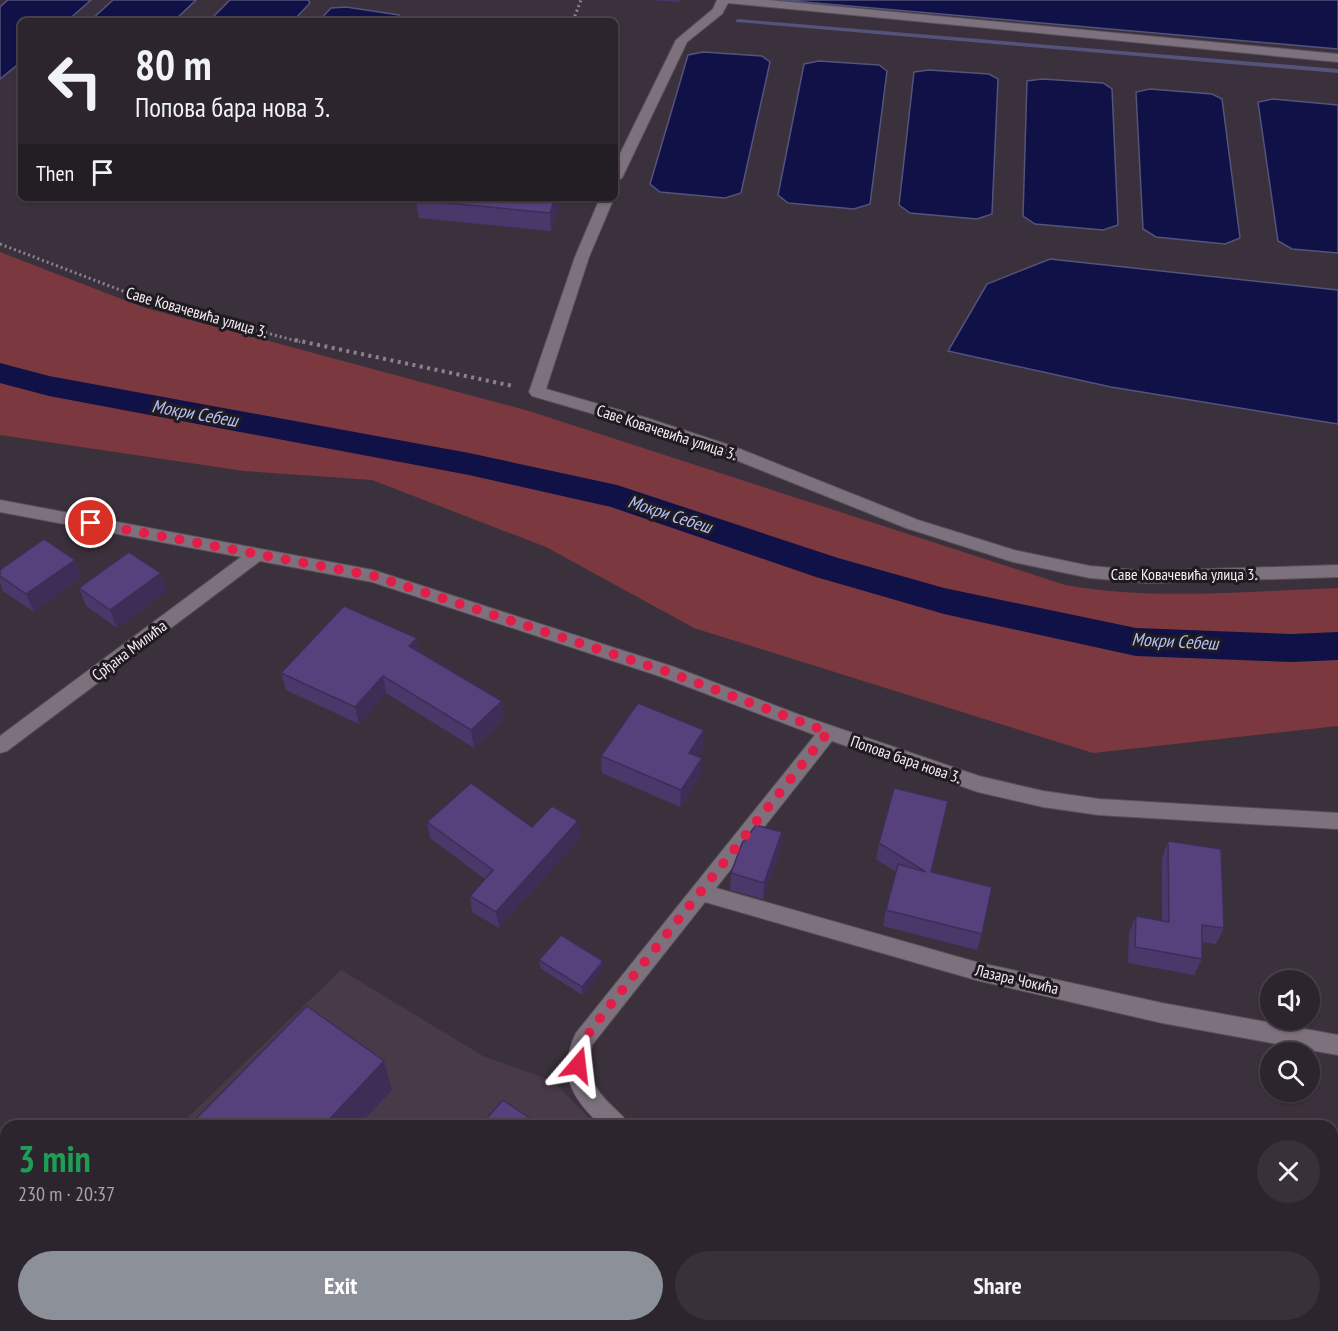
<!DOCTYPE html>
<meta charset="utf-8">
<style>
:root{--surface:#2c252d;--page:#383139;--text:#f1f3f6;--muted:#a6a5aa;--line:#484249;--accent:#8c9099}
body{margin:0;font-family:"PT Sans Narrow",sans-serif;background:var(--page);color:var(--text);height:100vh;display:flex;flex-direction:column;font-size:22px;white-space:nowrap}
*{box-sizing:border-box;margin:0}
p{font-size:20px;color:var(--muted)}
.icon{flex:none;width:33px;height:33px;fill:none;stroke:currentColor;stroke-width:2;stroke-linecap:round;stroke-linejoin:round}
.map{position:relative;flex:1;overflow:hidden}
.side{position:absolute;left:0px;top:1120px;width:1338px;height:212px;display:flex;flex-direction:column;background:var(--surface);border-radius:18px 18px 0 0;box-shadow:0 2px 4px #0004,0 0 0 2px var(--line)}
.side>*{flex:none}
.top-card{position:absolute;left:18px;top:18px;width:600px;height:183px;border-radius:9px;box-shadow:0 2px 4px #0004,0 0 0 2px var(--line);background:#2c252d;color:var(--text);overflow:hidden}
.buttons{position:absolute;left:1260px;top:970px;display:grid;gap:12px}
.buttons a{display:grid;place-items:center;width:60px;height:60px;border-radius:50%;background:var(--surface);box-shadow:0 2px 4px #0004,0 0 0 2px var(--line);font-size:30px}
.pin{position:absolute;display:grid;place-items:center;width:51px;height:51px;color:#fff;margin:-26px;border:3px solid #fff;border-radius:50%;box-shadow:0 2px 6px #0007}
.me{position:absolute;width:66px;margin:-33px;rotate:17deg;stroke-linejoin:round;filter:drop-shadow(0 0 4px #0008)}
.turn{display:flex;align-items:center;gap:21px;height:126px;padding:0 18px;font-size:27px}
.turn .icon{width:78px;height:78px;stroke-width:2.5}
.turn b{display:block;font-size:42px;line-height:51px}
.then{display:flex;align-items:center;height:57px;padding:0 18px;background:#0003;gap:12px;font-size:22px}
.round{display:grid;place-items:center;flex:none;width:63px;height:63px;border-radius:32px;background:var(--page)}
.head{display:flex;align-items:center;justify-content:space-between;height:102px;padding:0 18px}
h1{font-size:36px;font-weight:800;line-height:45px;color:#1e9e55}
.primary-button{display:flex;gap:12px;margin-top:auto;padding:12px 18px}
.primary-button a{flex:1;height:69px;border-radius:36px;background:var(--accent);color:#fff;font-size:24px;font-weight:800;line-height:69px;text-align:center}
.primary-button a+a{background:var(--page);color:var(--text)}
.map>svg:first-child{display:block}
.built{fill:#483a48}
.green{fill:#7c383f}
.water{fill:#0f1147;stroke:#54537b;stroke-width:1.5}
.lines{fill:none;stroke-linecap:round;stroke-linejoin:round}
.stream{fill:#54537b;fill-rule:evenodd}
.canal{fill:#0f1147;fill-rule:evenodd}
.minor-casing{stroke:#595059;stroke-width:2}
.path-far1{stroke:#8b828c;stroke-width:3;stroke-dasharray:2 3;stroke-linecap:butt}
.path{stroke:#8b828c;stroke-width:4;stroke-dasharray:3 4.5;stroke-linecap:butt}
.minor{fill:#7c717d;fill-rule:evenodd}
.wall{fill:#4a386b}
.shaded-wall{fill:#3c2e57}
.building{fill:#56417c;stroke:#3c2e57;stroke-width:1.5}
.route{stroke:#e11d48;stroke-width:10;stroke-dasharray:0 18}
.labels{text-anchor:middle;dominant-baseline:central;stroke-width:6;stroke-linejoin:round;paint-order:stroke}
.street-label{font-size:16px;fill:#f4edf4;stroke:#201b20}
.water-label{font-size:18px;font-style:italic;fill:#b3c1f6;stroke:#201b20}
</style>
<div class="map">
<svg width="1338" height="1331" viewBox="0 0 1338 1331">
<rect width="100%" height="100%" fill="#3b313c"/>
<g class="built">
<path d="M341 970 483 1056 553 1081 597 1126H179Z"/>
<path d="M6 1293V1326H441L437 1331H0V1299Z"/>
</g>
<path class="green" d="M0 252 142 307 529 411 1065 585C1155 601 1247 591 1338 588V726L1093 753 694 628 546 547 372 480 244 471 0 435Z"/>
<g class="water">
<path d="M8 0H91L67 21H21V62L0 79V7Z"/>
<path d="M113 0H196L174 21H90Z"/>
<path d="M230 0H308L310 3 293 21H209Z"/>
<path d="M781 0H1338V49Z"/>
<path d="M346 7 399 15 403 21H319L331 8Z"/>
<path d="M703 52 762 56 770 62 741 193 725 198 660 192 650 184 688 55Z"/>
<path d="M819 61 879 65 887 71 870 204 854 209 788 203 778 195 804 64Z"/>
<path d="M929 70 989 74 998 79 992 214 977 219 910 213 899 205 914 72Z"/>
<path d="M1042 79 1103 83 1112 89 1118 225 1103 230 1035 224 1023 216 1027 81Z"/>
<path d="M1150 89 1212 94 1222 99 1240 238 1225 244 1156 237 1143 229 1136 92Z"/>
<path d="M1273 99 1338 105V253L1292 249 1278 241 1258 102Z"/>
<path d="M1050 259 1338 290V424L1111 387 948 351 987 284Z"/>
</g>
<g class="lines">
<path class="stream" d="M738 19 1338 69V73L736 22V20Z"/>
<path class="canal" d="M0 363 49 376 469 453 617 485 838 558 944 588 1136 628 1292 634 1338 632V660L1292 662 1136 656 944 614 816 577 611 507 469 475 49 396 0 383Z"/>
<g class="minor-casing">
<g id="minor">
<path d="M717 0H768L1338 54V62L728 3 722 14 687 42 622 178 615 182V164L676 40 713 9Z"/>
<path d="M600 198H614L589 257 546 389 647 418 735 447 918 520 1014 550 1090 566 1147 571 1338 565V577L1147 583 1090 578 1013 562 906 528 723 455 635 426 532 396 529 392 575 257Z"/>
<path d="M0 500 373 570 674 667 800 715 979 776 1043 791 1099 799 1338 813V829L1099 815 1043 807 978 792 832 741 716 888 976 962 1162 1003 1338 1035V1055L1162 1023 976 980 705 902 592 1045C585 1073 593 1089 614 1108 620 1114 626 1118 629 1126H602C572 1099 557 1073 576 1033L815 735 662 677 372 582 260 561 7 751 0 753V736L241 557 0 512Z"/>
<path d="M1332 1262 1338 1263V1287L1332 1286Z"/>
<path d="M460 1326H486L484 1331H458Z"/>
</g>
</g>
<g class="path-far1">
<path d="M573 21 581 0"/>
<path d="M0 244 149 301 300 342"/>
</g>
<path class="path" d="M295 340 513 386"/>
<use href="#minor" class="minor"/>
</g>
<g class="wall">
<path d="M650 0H680V2Z"/>
<path d="M562 198 551 231 419 218 416 200Z"/>
<path d="M0 570 82 577 34 612 3 591 0 583Z"/>
<path d="M79 588 167 591 117 628 86 606Z"/>
<path d="M419 652 502 701 504 718 474 748 386 693 359 724 286 690 281 673Z"/>
<path d="M704 730V748L698 756 701 775 680 807 602 773 601 756Z"/>
<path d="M427 822 532 827 580 838 499 928 472 912 470 896 485 879 430 838Z"/>
<path d="M782 832 781 849 763 899 730 890 731 873Z"/>
<path d="M1168 841 1224 928 1216 944 1202 942V959L1194 975 1128 963 1129 933 1136 916 1162 921V858Z"/>
<path d="M879 843 931 872 982 934 977 950 883 926 886 910 896 872 876 859Z"/>
<path d="M539 960 603 969 582 995 540 968Z"/>
<path d="M1332 1172 1338 1173V1252L1332 1251Z"/>
<path d="M956 1326H1045L1043 1331H961L955 1327Z"/>
</g>
<g class="shaded-wall">
<path d="M555 198H562L551 231 550 213Z"/>
<path d="M75 560 82 577 34 612 26 594Z"/>
<path d="M161 573 167 591 117 628 110 610Z"/>
<path d="M417 638 420 655 409 646Z"/>
<path d="M383 676 386 693 359 724 355 707Z"/>
<path d="M502 701 504 718 474 748 471 730Z"/>
<path d="M704 730V748L689 770V753Z"/>
<path d="M702 758 701 775 680 807 681 790Z"/>
<path d="M578 821 580 838 499 928 496 912Z"/>
<path d="M782 832 781 849 763 899 764 883Z"/>
<path d="M603 961V969L582 995V987Z"/>
<path d="M384 1061 392 1090 358 1126H323Z"/>
</g>
<g class="building">
<path d="M417 198H555L550 213 416 200Z"/>
<path d="M44 539 75 560 26 594 0 576V570Z"/>
<path d="M129 552 161 573 110 610 79 588Z"/>
<path d="M344 606 417 638 409 646 502 701 471 730 383 676 355 707 281 673Z"/>
<path d="M638 703 704 730 689 753 702 758 681 790 601 756Z"/>
<path d="M471 783 532 827 552 806 578 821 496 912 470 896 493 870 427 822Z"/>
<path d="M894 788 948 801 931 872 992 887 982 934 886 910 898 864 926 872 879 843Z"/>
<path d="M756 825 782 832 764 883 731 873 742 843Z"/>
<path d="M1168 841 1221 849 1224 928 1202 925V959L1135 947 1136 916 1169 922Z"/>
<path d="M561 935 603 961 582 987 539 960Z"/>
<path d="M307 1006 384 1061 323 1126H189Z"/>
<path d="M503 1100 541 1126H480Z"/>
<path d="M1332 1172 1338 1173V1237L1332 1236Z"/>
<path d="M978 1326H1045L1042 1331H986Z"/>
</g>
<g class="lines">
<path class="route" d="M91 523 374 576 668 672 828 732 603 1014 582 1043 578 1065"/>
</g>
<g class="labels">
<g class="street-label">
<text transform="translate(197 312) rotate(16)">Саве Ковачевића улица 3.</text>
<text transform="translate(667 432) rotate(18)">Саве Ковачевића улица 3.</text>
<text x="1184" y="574">Саве Ковачевића улица 3.</text>
<text transform="translate(129 650) rotate(-37)">Срђана Милића</text>
<text transform="translate(906 759) rotate(19)">Попова бара нова 3.</text>
<text transform="translate(1017 979) rotate(13)">Лазара Чокића</text>
</g>
<g class="water-label">
<text transform="translate(195 413) rotate(10)">Мокри Себеш</text>
<text transform="translate(670 514) rotate(18)">Мокри Себеш</text>
<text transform="translate(1175 641) rotate(3)">Мокри Себеш</text>
</g>
</g>
</svg>
<div class="buttons">
<a><svg class="icon" aria-label="sound" viewBox="0 0 24 24"><path d="M4 9h4l5-4v14l-5-4H4zM17 9q2 3 0 6"/></svg></a>
<a><svg class="icon" aria-label="search" viewBox="0 0 24 24"><circle cx="10" cy="10" r="6"/><path d="M15 15l6 6"/></svg></a>
</div>
<div class="pin" style="left:91px;top:523px;background:#d93025"><svg class="icon" aria-label="arrive" viewBox="0 0 24 24"><path d="M6 21V4h12l-3 4 3 4H6"/></svg></div>
<svg class="me" style="left:578px;top:1065px" viewBox="-20 -20 40 40"><path d="M0-17L14 15 0 8-14 15z" fill="#e11d48" stroke="#fff" stroke-width="4"/></svg>
<div class="top-card">
<div class="turn"><svg class="icon" aria-label="left" viewBox="0 0 24 24"><path d="M17 20v-9H6M10 6l-5 5 5 5"/></svg><div><b>80 m</b>Попова бара нова 3.</div></div>
<div class="then">Then<svg class="icon" aria-label="arrive" viewBox="0 0 24 24"><path d="M6 21V4h12l-3 4 3 4H6"/></svg></div>
</div>
<section class="side">
<div class="head"><div><h1>3 min</h1><p>230 m · 20:37</p></div><a class="round"><svg class="icon" aria-label="close" viewBox="0 0 24 24"><path d="M6 6l12 12M18 6L6 18"/></svg></a></div>
<div class="primary-button"><a>Exit</a><a>Share</a></div>
</section>
</div>
